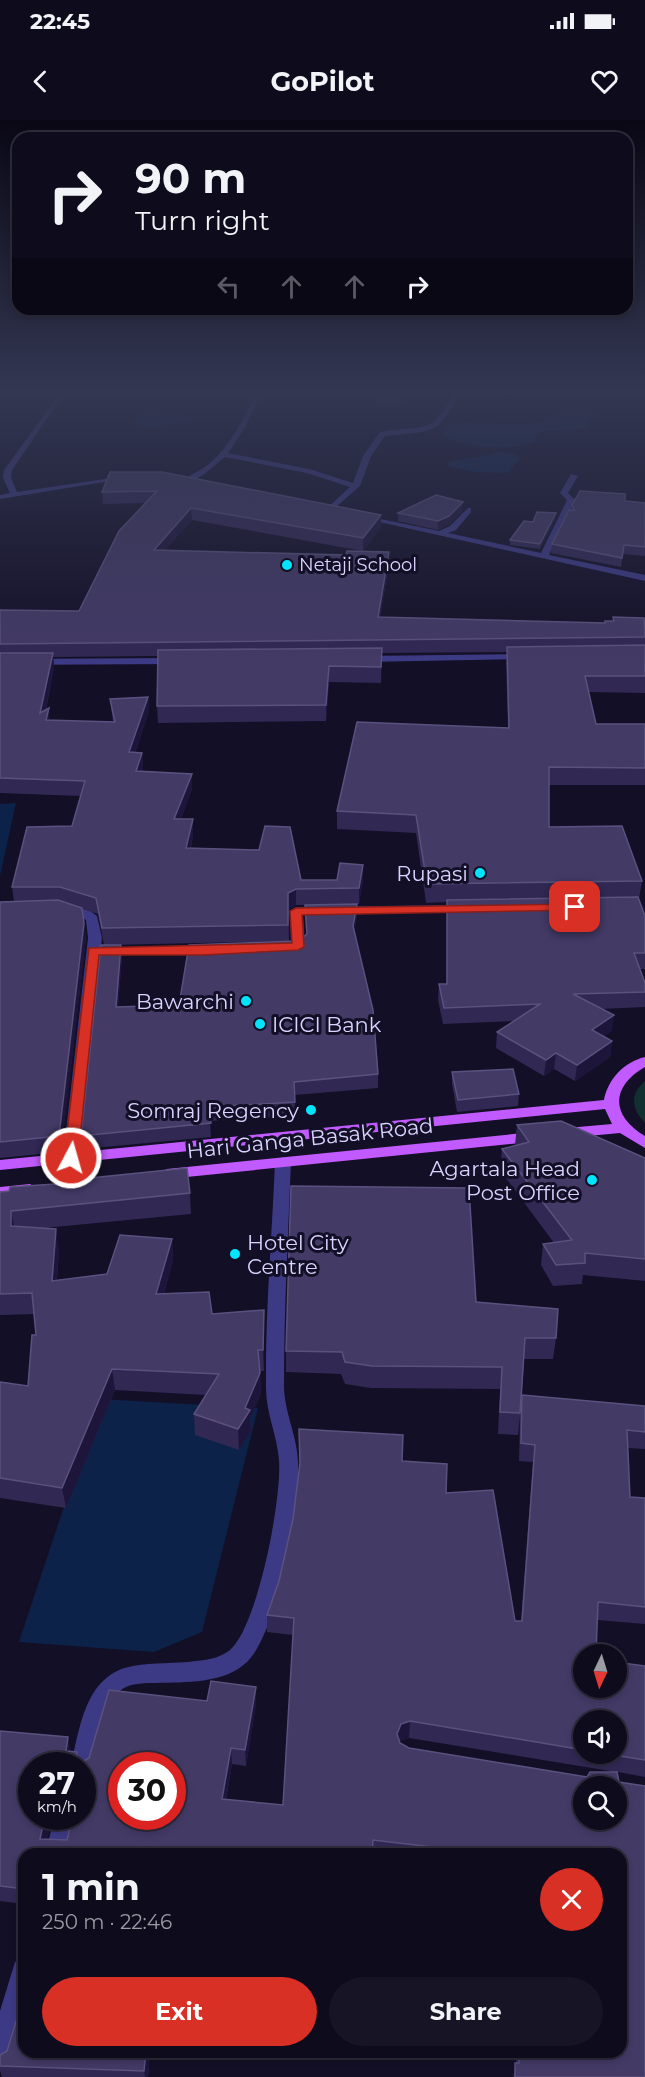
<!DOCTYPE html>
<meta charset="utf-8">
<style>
:root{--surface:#0e0b1c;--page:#171425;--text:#f1f3f6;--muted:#9b9ba3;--line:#2e2b3b;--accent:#d93025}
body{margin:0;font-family:Montserrat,sans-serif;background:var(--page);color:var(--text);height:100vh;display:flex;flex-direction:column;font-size:22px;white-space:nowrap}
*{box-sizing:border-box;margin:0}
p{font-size:20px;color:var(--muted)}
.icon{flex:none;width:33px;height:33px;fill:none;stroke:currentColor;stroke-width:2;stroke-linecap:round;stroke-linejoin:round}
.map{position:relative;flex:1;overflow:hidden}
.side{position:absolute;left:18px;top:1728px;width:609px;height:210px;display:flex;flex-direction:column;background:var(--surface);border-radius:18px;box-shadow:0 3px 9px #0003,0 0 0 2px var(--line)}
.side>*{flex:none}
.guide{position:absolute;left:12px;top:12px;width:621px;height:183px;border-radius:18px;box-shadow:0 3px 9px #0003,0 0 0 2px var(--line);background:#0e0b1c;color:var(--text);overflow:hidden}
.needle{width:39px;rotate:184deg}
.controls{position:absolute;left:573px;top:1524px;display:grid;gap:12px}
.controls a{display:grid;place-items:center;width:54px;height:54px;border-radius:50%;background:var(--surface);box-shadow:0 3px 9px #0003,0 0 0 2px var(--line);font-size:30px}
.speed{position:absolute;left:18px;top:1632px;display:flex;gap:12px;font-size:30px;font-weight:700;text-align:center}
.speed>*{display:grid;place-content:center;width:78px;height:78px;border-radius:50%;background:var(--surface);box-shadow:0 3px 9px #0003,0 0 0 2px var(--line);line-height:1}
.speed small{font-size:15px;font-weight:400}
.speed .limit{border:9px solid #d22;background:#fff;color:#111}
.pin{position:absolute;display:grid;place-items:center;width:51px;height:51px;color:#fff;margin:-26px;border-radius:12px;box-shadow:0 3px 9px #0006}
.me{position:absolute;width:66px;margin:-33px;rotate:6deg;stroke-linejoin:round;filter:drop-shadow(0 0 4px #0008)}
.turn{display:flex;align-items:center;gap:21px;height:126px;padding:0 24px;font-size:27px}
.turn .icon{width:78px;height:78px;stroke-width:2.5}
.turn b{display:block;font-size:42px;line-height:51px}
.lanes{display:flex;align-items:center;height:57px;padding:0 24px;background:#0003;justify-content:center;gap:30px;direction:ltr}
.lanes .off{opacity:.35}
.round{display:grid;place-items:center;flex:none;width:63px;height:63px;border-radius:32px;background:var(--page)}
.head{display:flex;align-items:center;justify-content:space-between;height:102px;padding:0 24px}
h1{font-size:36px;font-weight:700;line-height:45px}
.cta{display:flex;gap:12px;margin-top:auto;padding:12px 24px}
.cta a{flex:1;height:69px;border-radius:36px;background:var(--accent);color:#fff;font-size:24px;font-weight:700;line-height:69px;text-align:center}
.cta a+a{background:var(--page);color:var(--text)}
.status{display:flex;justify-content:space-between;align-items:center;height:42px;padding:0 30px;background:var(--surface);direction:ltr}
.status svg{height:16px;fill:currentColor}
header{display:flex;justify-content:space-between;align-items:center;height:78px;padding:0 24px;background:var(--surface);font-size:27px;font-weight:700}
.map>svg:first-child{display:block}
.green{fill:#12302f}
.water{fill:#0c2248}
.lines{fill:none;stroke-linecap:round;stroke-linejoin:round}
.minor{fill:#3d3a85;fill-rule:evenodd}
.major{fill:#c25bff;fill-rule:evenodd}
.wall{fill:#312854;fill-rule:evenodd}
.shaded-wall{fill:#1d163a}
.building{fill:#433a66;stroke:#5a527e;stroke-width:1.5;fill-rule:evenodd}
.route{fill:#d93025;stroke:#8d1f18;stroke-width:1.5}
.poi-dot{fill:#00e5ff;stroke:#130f26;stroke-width:2}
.labels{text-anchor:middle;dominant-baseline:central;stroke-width:6;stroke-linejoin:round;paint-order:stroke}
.far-poi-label{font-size:18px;fill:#d9d4ff;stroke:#130f26;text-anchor:start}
.poi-label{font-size:21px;fill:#d9d4ff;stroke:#130f26;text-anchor:end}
.street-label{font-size:21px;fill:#d9d4ff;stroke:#130f26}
</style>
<div class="status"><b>22:45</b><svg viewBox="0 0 49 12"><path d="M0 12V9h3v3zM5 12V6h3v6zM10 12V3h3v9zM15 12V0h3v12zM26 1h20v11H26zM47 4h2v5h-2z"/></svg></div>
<header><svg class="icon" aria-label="back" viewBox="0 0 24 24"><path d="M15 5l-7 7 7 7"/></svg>GoPilot<svg class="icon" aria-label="heart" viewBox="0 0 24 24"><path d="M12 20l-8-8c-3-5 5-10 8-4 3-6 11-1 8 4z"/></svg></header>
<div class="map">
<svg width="645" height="1957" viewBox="0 0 645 1957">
<rect width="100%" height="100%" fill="#130f26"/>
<path class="green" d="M645 961V1003C631 989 630 973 645 961Z"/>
<g class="water">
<path d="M410 270 397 287 374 286C378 269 395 270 410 270Z"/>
<path d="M563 293 604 296 591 299 585 309 541 311 534 322C503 331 472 329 442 315L443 308C463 293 529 317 563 293Z"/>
<path d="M143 295 192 296 196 301 147 308 135 303 137 297Z"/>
<path d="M497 332 512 333 521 338 507 353 474 352 448 346 449 342C465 338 481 338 497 332Z"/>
<path d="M16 683 0 756V684Z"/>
<path d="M100 1279 258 1288 202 1512 154 1532 19 1522Z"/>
</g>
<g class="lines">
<g class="minor">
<path d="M257 270H263L243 311 228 333 309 349 353 363 363 336 380 312C425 304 432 317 455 270H461C440 316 432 311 385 316L371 336 360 366 329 393 325 391 326 389 350 367 307 353 225 337 203 355 189 363 182 361C191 354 202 350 210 343 232 324 245 296 257 270Z"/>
<path d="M58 276 61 278 12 350 11 358 17 372 125 356 129 358 0 379V375L10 373 3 358 4 350Z"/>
<path d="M571 354 578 356 568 373 575 380 549 435 645 455V461L357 397 361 395 439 411 450 406 468 388H471V392L456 410 448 413 541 433 567 380 560 373Z"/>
<path d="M525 534 528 535V539L363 542 358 539 363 536Z"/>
<path d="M0 539 177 538 182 541 177 544 0 545Z"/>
<path d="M63 785 89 790 97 796 102 818 101 827H206L213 831 206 835H100L79 1038 71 1043 63 1038 88 818 86 800 80 796 58 792V786Z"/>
<path d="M465 785 471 789 470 792 303 795 305 827 303 830 284 831 277 827 279 824 291 823 290 791 296 787Z"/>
<path d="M283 1037 291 1042C288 1116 284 1191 284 1265 284 1292 297 1315 298 1341 301 1383 277 1514 247 1542 224 1564 185 1562 156 1563 146 1563 133 1563 124 1568 117 1572 111 1581 108 1589L90 1654 82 1657V1646H71C80 1606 86 1554 133 1546 154 1542 175 1544 196 1541 209 1540 224 1537 233 1527 259 1498 282 1378 279 1340 277 1315 266 1293 266 1268 265 1193 272 1117 275 1042Z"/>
<path d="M55 1696H79L69 1734H45Z"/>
<path d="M24 1838V1896L9 1945 0 1949V1891L15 1842Z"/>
</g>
<g class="major">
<path d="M645 937V947C610 967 611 996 645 1016V1028L620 1013 567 1018 559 1013 567 1008 612 1004 605 989 0 1050V1040L604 980C608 959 624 942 645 937Z"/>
<path d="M534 1012 542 1017 539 1021 167 1059 159 1054 167 1049Z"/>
<path d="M30 1064 38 1069 36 1073 0 1077V1067Z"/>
</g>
</g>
<g class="wall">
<path d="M110 352 381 395V407L363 431 192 400 165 430 389 445 380 497 604 503 605 501H613V497L645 501V573L589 572 596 604H645V665H549V707L642 761 639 779 645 796V849H640L645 863V887L601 889 612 911 604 916 612 921 610 937 575 961 554 949 544 956 496 928 497 912 514 901 443 904 438 880 439 864H446L447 782 426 783 416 713 337 709V691L508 608 506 543 507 532 382 533 381 563 329 562 326 601 158 603 157 586 158 536 53 537 54 547 46 590 50 600 113 602 110 579 148 577 149 591 135 633H142L143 648 142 651 192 654V669L181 699H193V715L191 728 301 760H337L363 745V761L359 784 296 785 289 789V821L108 825H121L122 837 118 887 179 885 298 821 306 815 305 785 357 796 354 811 378 954V968L295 975V996L210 1001 211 1017 83 1029 81 1016 104 825 98 794 82 789 86 818 61 1032 0 1038V782L14 781 12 767 72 706 80 676 0 673V490L79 491 145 383 103 384 102 372Z"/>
<path d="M625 381 645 383V436L623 434 621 447 551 433 552 424 571 390 572 385Z"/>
<path d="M462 391 449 404 438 410 398 401V393Z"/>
<path d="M556 398 540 429 510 425V420L533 402Z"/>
<path d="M452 952 519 974 518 986 457 992 452 964Z"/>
<path d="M517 1005 645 1038V1161L583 1155 582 1164 553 1166 541 1145 543 1124 554 1123 500 1050 502 1029 515 1025Z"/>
<path d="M0 1072 190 1073 191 1094 44 1108 59 1130 57 1160 107 1154 172 1119 173 1140 164 1174 212 1194 264 1190V1251H260L261 1274 250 1299 251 1311 239 1330 195 1315 194 1294 206 1275 115 1270 66 1388 0 1378V1262L28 1266 36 1215 34 1194 0 1195Z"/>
<path d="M476 1182 556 1218 553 1239H524L521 1286 522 1275 645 1286V1329L628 1328 630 1377 645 1378V1504L597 1500 584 1568 645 1546V1657L618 1652 645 1957H513L516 1943V1932H621V1734H24V1784L0 1781V1611L71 1631 77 1632 79 1642 80 1643 207 1581 256 1584 246 1646 232 1644 226 1680 283 1685 293 1515 267 1512V1495L402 1341 446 1373 515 1501H521L533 1342 519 1341 520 1296 518 1315 498 1314 500 1269 371 1268 345 1264 341 1254 286 1252V1231ZM584 1600 616 1634H584ZM409 1618 616 1652 587 1657 409 1628 400 1623V1621ZM82 1646V1696L67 1720 47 1719 53 1696H32Z"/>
<path d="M22 1882 150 1932 148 1957H2L0 1951V1935L7 1931Z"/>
</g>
<g class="shaded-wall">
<path d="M463 382 462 391 449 404 438 410V401Z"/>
<path d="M191 388 192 400 154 442V430Z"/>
<path d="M556 393V398L540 429V424Z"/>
<path d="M381 395V407L363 431V418Z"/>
<path d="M389 432V445L377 510 378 497Z"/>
<path d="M53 533 54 547 42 608 40 593Z"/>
<path d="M329 546V562L326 601V585Z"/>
<path d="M148 577 149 591 130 647 129 632Z"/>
<path d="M49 588 50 603 46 600Z"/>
<path d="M142 633 143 648 137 666 136 651Z"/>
<path d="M192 654V669L175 715 174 699Z"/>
<path d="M193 699V715L187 744 186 728Z"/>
<path d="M363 745V761L359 784V768Z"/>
<path d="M296 769V785L289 789V821L288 773Z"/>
<path d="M357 784V796L353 819V806Z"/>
<path d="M84 803 86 818 61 1032 59 1016Z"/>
<path d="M121 825 122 837 117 900 116 887Z"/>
<path d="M614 895 612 911 590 926 592 910Z"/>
<path d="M612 921 610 937 575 961 577 945Z"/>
<path d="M556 933 554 949 544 956 546 940Z"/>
<path d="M11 1091 15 1111 11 1106Z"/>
<path d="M56 1109 59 1130 55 1181 52 1161Z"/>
<path d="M172 1119 173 1140 158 1195 156 1174Z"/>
<path d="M264 1190V1251L263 1230Z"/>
<path d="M112 1249 115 1270 66 1388 62 1368Z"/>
<path d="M260 1253 261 1274 250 1299 251 1311 239 1330 238 1309 245 1288Z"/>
<path d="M256 1567V1584L246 1646 245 1630Z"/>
<path d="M410 1601 409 1618 400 1621 396 1630 397 1614 401 1604Z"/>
<path d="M68 1617 71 1633 66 1631Z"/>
<path d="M231 1628 232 1644 223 1695 222 1679Z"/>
<path d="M45 1696H53L44 1734 40 1719Z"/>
<path d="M146 1932H150L148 1957H145L144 1951Z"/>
</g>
<g class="building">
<path d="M110 352H162L381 395 363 418 191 388 154 430 346 435 347 431 389 432 378 497 605 503V501H614L613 497 644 498 645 517 0 524V490L79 491 119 411 157 371 102 372Z"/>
<path d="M580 371 625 374V381L645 383V427L624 425 622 438 552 424 569 390H574L572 385Z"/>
<path d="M436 375 463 382 449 396 438 401 398 393Z"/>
<path d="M537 392 556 393 540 424 510 420 524 401 533 402Z"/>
<path d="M645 525V556H585L596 604H645V648L549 647V707L622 706 642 761 427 764 416 695 337 691 357 602 509 608 507 527Z"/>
<path d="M382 528 381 547 329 546 326 585 157 586 158 530Z"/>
<path d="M0 533H53L40 593 49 588 46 600 115 602 110 579 148 577 129 632 142 633 136 651 192 654 174 699H193L186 728 259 730 265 706 290 707 301 760H337L340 743 363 745 359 768 296 769 288 773V805L102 808 96 778 60 767H12L27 707 72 706 85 661 0 658Z"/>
<path d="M638 777 645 796V833H634L645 863V872L573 874 614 895 592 910 612 921 577 945 556 933 546 940 497 912 540 884 444 888 439 864H447V780Z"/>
<path d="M58 780 82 788 84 803 59 1016 0 1022V782Z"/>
<path d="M357 784 353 806 373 890 378 954 294 962 295 982 209 987 211 1003 81 1016 101 825H121L116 887 179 885 189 825 298 821 307 814 305 785Z"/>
<path d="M513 949 519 974 458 980 452 952Z"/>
<path d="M561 1001 645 1038V1139L585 1133V1143L556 1145 543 1124 572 1120 502 1029 529 1022 517 1005Z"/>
<path d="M187 1048 190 1073 11 1091V1106L56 1109 52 1161 107 1154 120 1115 172 1119 156 1174 209 1172 212 1194 264 1190 263 1230H258L260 1253 245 1288 250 1290 238 1309 194 1294 219 1254 112 1249 62 1368 0 1358V1262L28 1266 32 1215H36L32 1173 0 1174V1072L9 1071 10 1067 71 1063V1060Z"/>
<path d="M291 1066 469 1068 476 1182 558 1189 556 1218H525L520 1293 500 1292 502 1247 372 1246 345 1242 342 1232 286 1231Z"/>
<path d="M522 1275 645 1286V1312L627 1310 630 1377 645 1378V1487L598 1482 596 1534H584V1568H616V1542L645 1546V1640L607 1634H616V1600H584V1630L410 1601 401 1604 397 1614 400 1623 409 1628 587 1657 590 1652H617L619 1662 645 1666V1957H515V1943H519V1932H621V1734H441V1728L373 1720 372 1734H24V1769L0 1766V1611L68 1617 66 1631 77 1632V1641L80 1643 89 1638 109 1570 207 1581 211 1561 256 1567 245 1630 231 1628 222 1679 283 1685 294 1498 267 1495 279 1461 293 1399 300 1343 299 1309 403 1315 402 1341 447 1344 446 1373 493 1370 515 1501H522L535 1325 521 1323ZM32 1646H82V1696H73L67 1720 40 1719 45 1696H32ZM122 1646H172V1696H122ZM584 1666H616V1700H584Z"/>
<path d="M24 1842V1932H146L144 1951 0 1946V1935L7 1931 22 1882V1850Z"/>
</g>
<linearGradient id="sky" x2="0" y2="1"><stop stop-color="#0a0815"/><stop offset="0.5" stop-color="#333752"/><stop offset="1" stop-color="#333752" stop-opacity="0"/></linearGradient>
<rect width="645" height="544" fill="url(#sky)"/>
<path class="route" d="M575 784 579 785V790L302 795 304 827 298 830 203 835H99L78 1038 71 1043 64 1038 89 828 292 823 290 791 296 788Z"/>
<g class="poi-dot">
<circle cx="287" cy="445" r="6"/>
<circle cx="480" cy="753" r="6"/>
<circle cx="246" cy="881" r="6"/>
<circle cx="260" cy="904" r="6"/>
<circle cx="311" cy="990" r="6"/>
<circle cx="592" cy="1060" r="6"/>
<circle cx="235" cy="1134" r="6"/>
</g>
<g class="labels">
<g class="far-poi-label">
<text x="299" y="445">Netaji School</text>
</g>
<g class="poi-label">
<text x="468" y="753">Rupasi</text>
<text x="234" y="881">Bawarchi</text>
<text x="272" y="904" text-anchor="start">ICICI Bank</text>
<text x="299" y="990">Somraj Regency</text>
<text x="580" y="1048">Agartala Head<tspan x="580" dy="24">Post Office</tspan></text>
<text x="247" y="1122" text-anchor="start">Hotel City<tspan x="247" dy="24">Centre</tspan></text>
</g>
<g class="street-label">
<text transform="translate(310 1018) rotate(-6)">Hari Ganga Basak Road</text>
</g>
</g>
</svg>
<div class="controls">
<a><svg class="needle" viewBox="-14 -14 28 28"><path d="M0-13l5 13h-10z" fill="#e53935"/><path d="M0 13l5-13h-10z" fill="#9b9ba3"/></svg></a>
<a><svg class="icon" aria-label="sound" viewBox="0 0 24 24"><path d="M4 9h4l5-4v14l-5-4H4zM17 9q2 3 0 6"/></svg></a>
<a><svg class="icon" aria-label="search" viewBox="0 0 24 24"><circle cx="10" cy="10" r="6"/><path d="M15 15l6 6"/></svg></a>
</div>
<div class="speed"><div>27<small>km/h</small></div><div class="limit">30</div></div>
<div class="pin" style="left:575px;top:787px;background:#d93025"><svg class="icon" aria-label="arrive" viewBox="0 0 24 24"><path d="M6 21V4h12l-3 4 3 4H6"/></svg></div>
<svg class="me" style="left:71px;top:1038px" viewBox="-20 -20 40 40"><circle r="17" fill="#d93025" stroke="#fff" stroke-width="3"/><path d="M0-11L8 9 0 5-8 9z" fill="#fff"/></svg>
<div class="guide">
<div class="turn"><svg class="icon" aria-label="right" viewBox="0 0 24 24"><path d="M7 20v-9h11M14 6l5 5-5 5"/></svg><div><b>90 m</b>Turn right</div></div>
<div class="lanes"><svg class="icon off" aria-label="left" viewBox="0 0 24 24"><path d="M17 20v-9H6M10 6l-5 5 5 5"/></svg><svg class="icon off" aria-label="ahead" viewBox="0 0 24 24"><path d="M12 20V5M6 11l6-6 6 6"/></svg><svg class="icon off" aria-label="ahead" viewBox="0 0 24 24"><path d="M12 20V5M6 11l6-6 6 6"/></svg><svg class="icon" aria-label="right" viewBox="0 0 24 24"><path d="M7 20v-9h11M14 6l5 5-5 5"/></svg></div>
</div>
<section class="side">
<div class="head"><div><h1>1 min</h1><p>250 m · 22:46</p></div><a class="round" style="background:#d93025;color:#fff"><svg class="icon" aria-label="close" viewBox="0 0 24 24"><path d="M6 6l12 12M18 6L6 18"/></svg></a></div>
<div class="cta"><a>Exit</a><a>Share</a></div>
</section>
</div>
